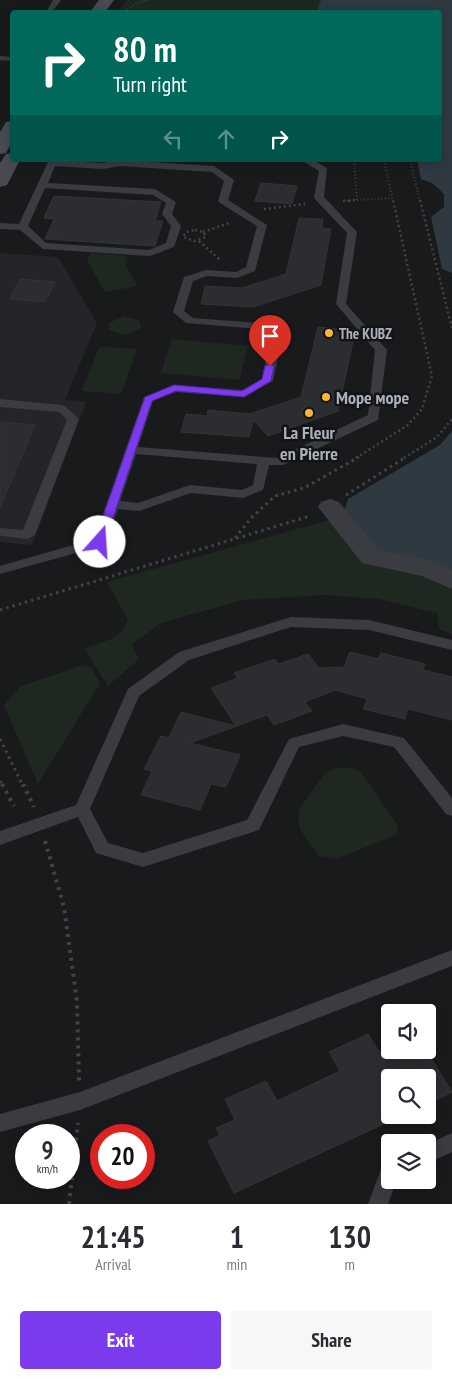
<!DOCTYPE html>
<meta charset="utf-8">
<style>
:root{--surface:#fff;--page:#f7f7f7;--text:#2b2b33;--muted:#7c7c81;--accent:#7c3aed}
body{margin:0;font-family:"PT Sans Narrow",sans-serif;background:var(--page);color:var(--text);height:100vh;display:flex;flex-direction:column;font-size:19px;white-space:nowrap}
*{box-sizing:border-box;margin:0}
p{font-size:16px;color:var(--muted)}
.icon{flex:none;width:28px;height:28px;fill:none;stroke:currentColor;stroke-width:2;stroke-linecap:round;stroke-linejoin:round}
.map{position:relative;height:1204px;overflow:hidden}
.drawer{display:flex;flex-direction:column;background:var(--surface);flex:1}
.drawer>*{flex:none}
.guide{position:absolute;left:10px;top:10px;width:432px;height:152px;border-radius:5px;box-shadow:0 2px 12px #0003;background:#00695c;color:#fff;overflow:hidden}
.tools{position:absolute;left:381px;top:1004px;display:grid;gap:10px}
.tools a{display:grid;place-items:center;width:55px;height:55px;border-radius:5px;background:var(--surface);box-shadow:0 2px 12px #0003;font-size:25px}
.speed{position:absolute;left:15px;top:1124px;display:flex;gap:10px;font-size:25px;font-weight:700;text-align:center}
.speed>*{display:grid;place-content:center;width:65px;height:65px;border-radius:50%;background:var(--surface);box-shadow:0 2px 12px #0003;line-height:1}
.speed small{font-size:12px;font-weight:400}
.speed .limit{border:8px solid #d22;background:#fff;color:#111}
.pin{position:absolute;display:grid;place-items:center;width:42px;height:42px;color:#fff;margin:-51px -21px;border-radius:50% 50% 50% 0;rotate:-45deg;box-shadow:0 0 5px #0007}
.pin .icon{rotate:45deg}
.me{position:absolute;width:55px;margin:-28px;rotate:19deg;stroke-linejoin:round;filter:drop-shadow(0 0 4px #0008)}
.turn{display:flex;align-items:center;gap:18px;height:105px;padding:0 20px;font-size:22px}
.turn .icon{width:65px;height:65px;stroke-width:2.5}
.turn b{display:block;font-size:35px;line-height:42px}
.lanes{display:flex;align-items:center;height:48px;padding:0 20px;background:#0003;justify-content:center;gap:25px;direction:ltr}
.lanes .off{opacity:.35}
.eta{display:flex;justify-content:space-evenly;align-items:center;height:85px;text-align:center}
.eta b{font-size:30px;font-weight:700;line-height:35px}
.primary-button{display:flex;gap:10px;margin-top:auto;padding:10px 20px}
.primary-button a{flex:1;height:58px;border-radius:5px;background:var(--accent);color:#fff;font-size:20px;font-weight:700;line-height:58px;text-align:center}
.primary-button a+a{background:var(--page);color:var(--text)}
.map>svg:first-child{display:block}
.built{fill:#252529}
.green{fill:#1f2820}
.water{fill:#2e3942}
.building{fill:#2c2d30;stroke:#333338}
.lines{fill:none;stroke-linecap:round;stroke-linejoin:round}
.path-far3{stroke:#404349;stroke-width:2;stroke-dasharray:1 2.5;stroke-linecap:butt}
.path-far2{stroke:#404349;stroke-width:2.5;stroke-dasharray:2 3;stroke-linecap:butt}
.path-far1{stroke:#404349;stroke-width:3;stroke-dasharray:2.5 4;stroke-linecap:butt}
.path{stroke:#404349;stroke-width:4;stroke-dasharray:3 5;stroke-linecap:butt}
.lane{fill:#3a3c41;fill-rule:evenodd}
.street{fill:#3a3c41;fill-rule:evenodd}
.secondary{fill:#484b52;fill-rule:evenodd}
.route{fill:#7c3aed;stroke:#51269a}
.poi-dot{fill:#ffb52f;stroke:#141417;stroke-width:2}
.labels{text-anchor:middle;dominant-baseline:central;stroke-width:5;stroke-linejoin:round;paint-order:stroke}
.far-poi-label{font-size:15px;font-weight:bold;fill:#abb1bc;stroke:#141417;text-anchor:start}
.poi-label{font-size:18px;font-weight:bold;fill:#abb1bc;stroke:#141417;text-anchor:start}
</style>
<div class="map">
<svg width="452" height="1204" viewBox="0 0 452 1204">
<rect width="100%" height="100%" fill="#191a1c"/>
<path class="built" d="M0 253 58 257 97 323 65 400 86 402 32 545 0 542Z"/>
<g class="green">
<path d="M127 0H321L317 9 327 12H117Z"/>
<path d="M90 253 127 256 125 265 138 286 105 292 87 260Z"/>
<path d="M124 316 140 321 141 328 126 335 109 330V323Z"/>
<path d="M172 339 248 346 239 380 161 373Z"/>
<path d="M99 347 137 349 121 394 82 391Z"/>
<path d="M333 519 452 585V634L439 629 437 613 378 599 324 595 243 600 161 623 132 644 139 659 108 686 84 648C103 642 120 640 128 620L107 582Z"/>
<path d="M80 666 91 667 100 683 38 784 4 705 21 686Z"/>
<path d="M337 768H351L361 772 397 824 398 830 396 835 336 859 319 856 301 831 298 819 300 808 326 772Z"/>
</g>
<g class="water">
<path d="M321 0H452V273L442 269 431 217 444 207V194L432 183 421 179 417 160H440V12H327L317 9Z"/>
<path d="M452 431V573L378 554 344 513 348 499 440 445Z"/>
</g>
<g class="building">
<path d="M261 183 297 186 292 204 255 201Z"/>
<path d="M54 196 161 202 155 221H163L155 246 45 239 54 219 44 218Z"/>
<path d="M299 218 323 219 322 228 331 229 321 285 253 307 201 304 205 286 242 288 286 274Z"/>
<path d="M20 279 55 282 45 302 10 299Z"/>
<path d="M318 327 344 329 342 340 353 341 338 411 268 436 253 420 249 437 181 432 186 414 207 416 208 410 249 414 301 397Z"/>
<path d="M0 422 35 425 0 507Z"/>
<path d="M350 652 378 659 381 653 425 664 423 670 452 677V720L408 709 405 719 363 709 367 699 335 690 305 702 312 711 274 725 267 715 190 743 240 755 226 787 211 784 200 810 141 795 152 771 144 769 161 736 169 738 181 712 236 726 211 688 238 678 234 673 275 659 279 664 308 654 319 668 344 667Z"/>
<path d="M368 1034 380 1053 387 1050H426L452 1092 428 1104V1078H390V1121L234 1193 208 1141 220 1135 216 1128 235 1120 225 1099 266 1081 277 1101 340 1071 329 1052Z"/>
</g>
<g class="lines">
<g class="path-far3">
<path d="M124 12 137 3 149 0"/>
<path d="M384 160 393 201"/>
<path d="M410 160 420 201"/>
<path d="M357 200 392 198"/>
<path d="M343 201 357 200 354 160"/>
</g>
<g class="path-far2">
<path d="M420 200 452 328"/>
<path d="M343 201 357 200"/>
<path d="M264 209 305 204"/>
<path d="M195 230 203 232 206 237 194 241 183 237 186 232Z"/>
<path d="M203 232 229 223"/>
<path d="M199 241 219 259"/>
<path d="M356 458 408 425 422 409 432 376 393 200"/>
<path d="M404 458 437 437 452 419"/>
</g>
<g class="path-far1">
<path d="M346 495 406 457"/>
<path d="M235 538 251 518 275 496 304 488 359 457"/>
<path d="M0 610 310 516"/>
<path d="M0 739 23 786"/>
<path d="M0 781 3 786"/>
</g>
<g class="path">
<path d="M2 784 14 806"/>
<path d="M23 784 34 807"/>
<path d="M45 841 64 907 77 1002 79 1081"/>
<path d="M69 1204 78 1123"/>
</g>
<g class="lane">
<path d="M53 0H61L52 12H46Z"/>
<path d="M0 56 12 57V61L0 60Z"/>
<path d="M49 160 103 163 120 160 214 166 234 180 228 200 267 225 255 271 237 278 207 276 193 281 184 311 193 318 261 323 282 338 273 381 244 397 176 392 153 401 138 447 277 458 368 415 375 350 336 304 347 233 314 198 319 171 301 160H313L327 168 324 197 357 232 346 304 387 350 378 420 283 465H269L263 490 243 498 191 493 139 511 118 509 105 545 0 574V566L94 539 144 397 175 385 242 390 262 379 270 339 258 329 186 323 173 312 184 277 206 270 236 272 246 267 257 226 220 203 218 201 224 181 212 172 120 166 103 169 55 166 48 183 155 189 176 202 172 214 181 226 174 247 150 256 43 249 20 230 0 229V223L19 224ZM45 188 153 195 166 203 162 214 171 226 166 243 149 250 46 243 28 226ZM136 454 257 464 253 485 242 490 190 485 138 503 120 501Z"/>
<path d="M0 399 62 405 66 407 79 419 35 535 28 539 0 536V528L23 530 67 420 59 412 0 407Z"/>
<path d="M291 617 369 620 452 640V650L369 630 291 627 189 660 139 696 90 809 108 843 143 853 247 820 289 739 343 724 404 738 452 798V816L446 814 394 747 343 736 299 747 259 830 143 867 96 853 78 817 0 845V831L76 805 128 689 179 652Z"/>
<path d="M452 950V966L80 1110 0 1132V1114L80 1092Z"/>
<path d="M452 1133V1152L428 1163V1144Z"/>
<path d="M390 1161V1180H397L388 1204H368L383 1164Z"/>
</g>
<path class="street" d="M330 499 339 502 379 550 429 560 452 570V589L422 576 362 563 318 507 321 502Z"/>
<g class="secondary">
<path d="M99 0H114L105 12H90Z"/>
<path d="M12 121V142L6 153 0 154V132L6 122Z"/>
<path d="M12 153V160H20L7 185 0 187V163L6 154Z"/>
</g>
</g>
<path class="route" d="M270 364 274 366 271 381 244 397 176 391 152 401 105 542 103 545H96L94 542 145 397 174 385 242 391 262 379 265 366Z"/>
<g class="poi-dot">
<circle cx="329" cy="333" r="5"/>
<circle cx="326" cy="397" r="5"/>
<circle cx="309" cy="413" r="5"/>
</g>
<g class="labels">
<g class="far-poi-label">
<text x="339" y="333">The KUBZ</text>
</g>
<g class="poi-label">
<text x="336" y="397">Море море</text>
<text x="309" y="432" text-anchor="middle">La Fleur<tspan x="309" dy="21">en Pierre</tspan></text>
</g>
</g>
</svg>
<div class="tools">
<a><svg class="icon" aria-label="sound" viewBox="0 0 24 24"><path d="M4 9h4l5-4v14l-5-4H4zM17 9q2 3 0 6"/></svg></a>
<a><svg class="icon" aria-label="search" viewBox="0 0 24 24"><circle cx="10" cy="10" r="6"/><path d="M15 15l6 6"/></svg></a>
<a><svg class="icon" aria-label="layers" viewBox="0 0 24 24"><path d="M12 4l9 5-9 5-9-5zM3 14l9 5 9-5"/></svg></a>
</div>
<div class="speed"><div>9<small>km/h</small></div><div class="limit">20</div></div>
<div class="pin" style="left:270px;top:366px;background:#d93025"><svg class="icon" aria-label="arrive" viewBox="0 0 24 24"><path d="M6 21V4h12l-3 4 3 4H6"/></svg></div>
<svg class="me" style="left:100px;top:542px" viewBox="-20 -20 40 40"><circle r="19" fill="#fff"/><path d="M0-13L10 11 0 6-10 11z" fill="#7c3aed"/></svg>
<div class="guide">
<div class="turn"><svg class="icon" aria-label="right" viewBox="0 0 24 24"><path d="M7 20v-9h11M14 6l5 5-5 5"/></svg><div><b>80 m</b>Turn right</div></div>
<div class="lanes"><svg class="icon off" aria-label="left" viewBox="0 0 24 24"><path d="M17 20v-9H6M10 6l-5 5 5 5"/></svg><svg class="icon off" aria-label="ahead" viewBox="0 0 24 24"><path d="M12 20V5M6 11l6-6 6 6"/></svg><svg class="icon" aria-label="right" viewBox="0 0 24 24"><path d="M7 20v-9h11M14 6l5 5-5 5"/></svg></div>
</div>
</div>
<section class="drawer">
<div class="eta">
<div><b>21:45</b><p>Arrival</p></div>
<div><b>1</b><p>min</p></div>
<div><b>130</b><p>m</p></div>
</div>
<div class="primary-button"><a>Exit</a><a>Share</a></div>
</section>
